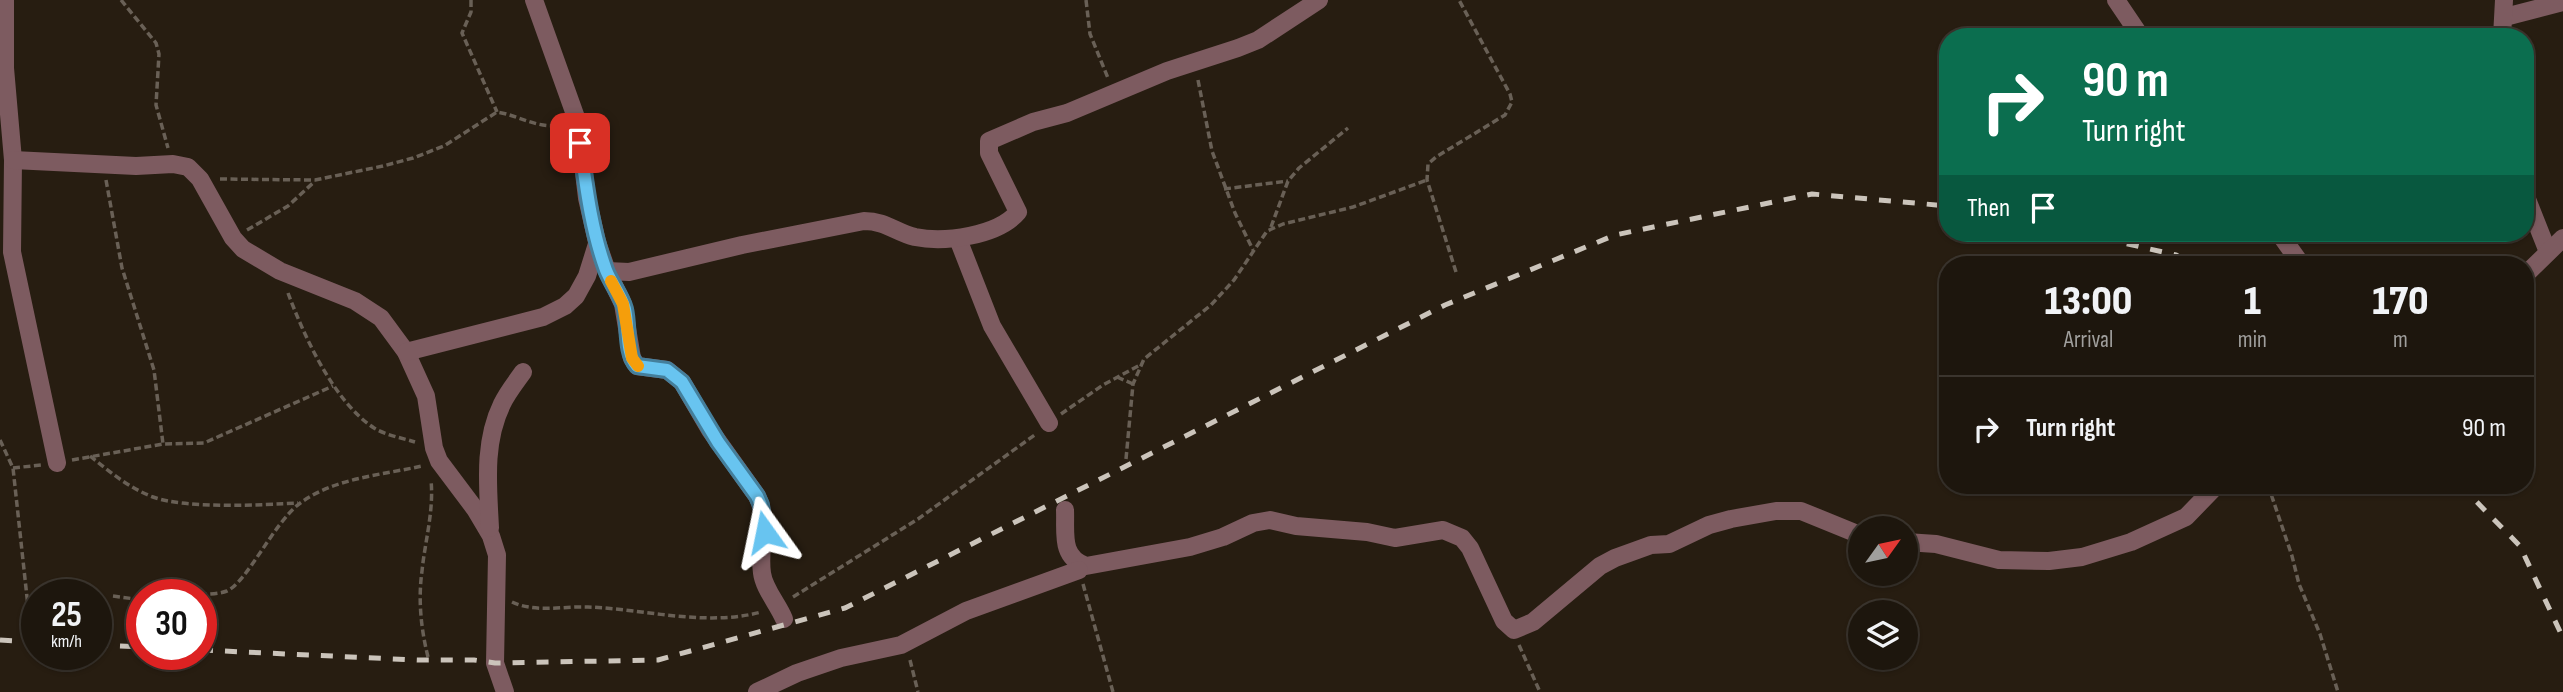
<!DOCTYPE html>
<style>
:root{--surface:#1d160d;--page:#2a231b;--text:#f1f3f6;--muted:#a09f9d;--line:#3b352e}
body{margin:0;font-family:"Sofia Sans Condensed",sans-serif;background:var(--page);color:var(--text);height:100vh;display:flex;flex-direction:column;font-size:26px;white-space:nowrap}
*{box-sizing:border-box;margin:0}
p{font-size:23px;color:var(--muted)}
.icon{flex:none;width:38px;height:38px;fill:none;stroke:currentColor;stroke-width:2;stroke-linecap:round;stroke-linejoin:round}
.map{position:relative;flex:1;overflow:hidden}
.details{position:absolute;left:1939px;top:256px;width:595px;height:238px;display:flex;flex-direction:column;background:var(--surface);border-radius:28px;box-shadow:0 2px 5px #0004,0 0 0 2px var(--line)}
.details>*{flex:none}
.top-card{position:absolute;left:1939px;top:28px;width:595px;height:214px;border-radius:28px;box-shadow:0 2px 5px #0004,0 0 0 2px var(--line);background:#0b6e4f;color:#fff;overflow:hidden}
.needle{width:46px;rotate:57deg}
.fabs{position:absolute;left:1848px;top:516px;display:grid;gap:14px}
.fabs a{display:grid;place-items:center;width:70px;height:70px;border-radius:50%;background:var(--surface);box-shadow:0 2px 5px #0004,0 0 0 2px var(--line);font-size:35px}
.speed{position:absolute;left:21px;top:579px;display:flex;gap:14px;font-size:35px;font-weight:700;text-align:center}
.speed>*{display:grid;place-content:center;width:91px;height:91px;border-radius:50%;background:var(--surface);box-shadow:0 2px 5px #0004,0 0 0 2px var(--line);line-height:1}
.speed small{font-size:18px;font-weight:400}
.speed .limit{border:10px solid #d22;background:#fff;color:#111}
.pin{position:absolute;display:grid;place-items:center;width:60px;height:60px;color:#fff;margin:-30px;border-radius:14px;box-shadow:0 4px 10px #0006}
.me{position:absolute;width:77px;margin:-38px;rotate:348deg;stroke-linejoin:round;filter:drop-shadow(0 0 5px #0008)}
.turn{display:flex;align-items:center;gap:24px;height:147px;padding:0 28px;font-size:32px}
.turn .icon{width:91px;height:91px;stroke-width:2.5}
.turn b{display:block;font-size:49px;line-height:60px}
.then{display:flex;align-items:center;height:66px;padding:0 28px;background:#0003;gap:14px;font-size:26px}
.eta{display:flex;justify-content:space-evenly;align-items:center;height:119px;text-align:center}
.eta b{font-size:42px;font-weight:800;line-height:49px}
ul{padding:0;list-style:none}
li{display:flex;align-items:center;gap:21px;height:105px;padding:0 28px;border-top:2px solid var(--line)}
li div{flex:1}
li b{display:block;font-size:26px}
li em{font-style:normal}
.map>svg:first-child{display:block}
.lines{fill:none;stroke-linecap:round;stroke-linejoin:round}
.path{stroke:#696056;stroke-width:3.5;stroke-dasharray:7 3.5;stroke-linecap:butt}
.minor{stroke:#7d5b60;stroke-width:18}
.rail{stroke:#cbc4bb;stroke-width:5;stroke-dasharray:12 12;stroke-linecap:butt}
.route-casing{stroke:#447f9c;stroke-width:18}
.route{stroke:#68c4f0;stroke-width:12}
.slow{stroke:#f59e0b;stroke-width:12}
</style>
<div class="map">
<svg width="2563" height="692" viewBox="0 0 2563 692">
<rect width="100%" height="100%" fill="#271d11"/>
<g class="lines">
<g class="path">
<path d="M121 0 156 43 159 54 156 105 168 148"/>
<path d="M471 0V12L462 33 497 112"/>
<path d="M1086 0 1090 34 1108 78"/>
<path d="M1198 80 1212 151 1235 213 1253 250"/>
<path d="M220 179 315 180 383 166 413 158 444 146 497 112C521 116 536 129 562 125"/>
<path d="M106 180 122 268 154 370 163 444"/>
<path d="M1224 189 1288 181"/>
<path d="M1271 227 1288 181 1299 168 1348 128"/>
<path d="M247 230 288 206 314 182"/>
<path d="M1456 272 1427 180 1428 164 1436 157 1505 115 1512 102 1510 94 1459 0"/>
<path d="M288 293C304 336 334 402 374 428 385 435 402 438 415 442"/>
<path d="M1117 377 1133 384"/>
<path d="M1061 414 1103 385 1140 365"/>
<path d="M0 440 13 468 30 625"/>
<path d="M90 456C110 472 129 488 153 497 186 509 262 505 298 503"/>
<path d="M1126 459 1133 384 1144 359 1211 305 1234 280 1267 231 1283 224 1353 207 1427 180"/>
<path d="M72 460 163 444 204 443 333 386"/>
<path d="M13 468 41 465"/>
<path d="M2268 485 2292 556 2299 584 2320 634 2338 692"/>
<path d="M1083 584 1113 692"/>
<path d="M200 595C208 594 219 594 227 591 247 582 274 523 299 504 333 478 382 475 422 466"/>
<path d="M113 596 142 600"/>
<path d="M793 597 918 519 1036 434"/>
<path d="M512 602C535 613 563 606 588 607 644 609 706 627 761 612"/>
<path d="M1519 645 1540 692"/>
<path d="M428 657C421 629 418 600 422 571 425 541 434 511 431 480"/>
<path d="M910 660 918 692"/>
</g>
<g class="minor">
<path d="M5 0V68L13 160 12 252 57 463"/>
<path d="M534 0 578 123 587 198 597 242 607 271 623 304 632 358 637 366 667 370 682 382 710 430 757 496C770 522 758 546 762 573 764 589 778 604 784 619"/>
<path d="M2116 0 2141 37"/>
<path d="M2505 17 2563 2"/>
<path d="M2502 37 2504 0"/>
<path d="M13 160 136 166 173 164 188 167 200 179 233 238 243 249 280 271 355 301 381 318 406 352 426 396 434 448 439 461 475 509 491 536 497 555 495 663 505 692"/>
<path d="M2525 194 2548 252"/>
<path d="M2279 233 2301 264"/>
<path d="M958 239 992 326 1049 423"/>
<path d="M607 271 629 272 742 245 864 221C886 221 895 232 915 237 944 243 998 236 1018 212L989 153V141L1033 122 1067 113 1167 71 1238 48 1258 40 1319 0"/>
<path d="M2525 275 2563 238"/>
<path d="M406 352 543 317 565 306 576 296 587 276 597 244"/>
<path d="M1065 510C1066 533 1060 557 1086 566L1190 547 1223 537 1253 523 1270 520 1296 526 1367 532 1395 538 1443 530 1462 538 1470 548 1504 621 1514 630 1533 622 1600 566 1615 558 1651 545 1669 544 1709 525 1731 519 1776 511H1801L1860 535"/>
<path d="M490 528C488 486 483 443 502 404 507 393 516 382 523 372"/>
<path d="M1906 542 1936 544 1999 560 2049 561 2082 557 2131 542 2186 517 2217 485"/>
<path d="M757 692 797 673 841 658 901 645 966 611 1079 570"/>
</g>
<g class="rail">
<path d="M2080 233 2176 255 2191 264"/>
<path d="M2460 485 2520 546 2563 638"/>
<path d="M0 640 37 642"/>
<path d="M96 645 142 647"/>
<path d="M201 650 417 660H474L495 663 658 660 845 608 1445 305 1615 235 1812 194 1948 206"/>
</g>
</g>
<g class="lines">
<g class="route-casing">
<path id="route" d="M580 143C586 186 591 229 606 270 611 283 621 295 625 309 629 326 625 353 637 366L667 370 682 382 718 442 757 496 761 505 765 532"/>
</g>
<use href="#route" class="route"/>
<path class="slow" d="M611 281 623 304 632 358 638 366"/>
</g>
</svg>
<div class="fabs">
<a><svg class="needle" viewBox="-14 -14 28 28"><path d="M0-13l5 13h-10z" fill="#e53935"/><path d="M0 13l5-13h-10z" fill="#a09f9d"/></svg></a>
<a><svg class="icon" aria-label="layers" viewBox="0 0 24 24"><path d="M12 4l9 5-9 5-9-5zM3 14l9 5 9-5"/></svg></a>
</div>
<div class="speed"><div>25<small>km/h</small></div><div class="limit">30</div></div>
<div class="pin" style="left:580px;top:143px;background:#d93025"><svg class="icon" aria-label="arrive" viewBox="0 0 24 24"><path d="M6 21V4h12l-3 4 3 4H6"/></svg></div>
<svg class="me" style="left:765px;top:532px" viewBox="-20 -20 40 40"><path d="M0-17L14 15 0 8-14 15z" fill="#68c4f0" stroke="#fff" stroke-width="4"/></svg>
<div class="top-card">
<div class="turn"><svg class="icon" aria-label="right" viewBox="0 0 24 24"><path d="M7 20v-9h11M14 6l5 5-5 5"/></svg><div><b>90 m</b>Turn right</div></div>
<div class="then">Then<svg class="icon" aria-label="arrive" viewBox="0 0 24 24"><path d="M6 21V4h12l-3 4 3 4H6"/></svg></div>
</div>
<section class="details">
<div class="eta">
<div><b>13:00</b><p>Arrival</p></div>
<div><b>1</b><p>min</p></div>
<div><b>170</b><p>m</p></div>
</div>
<ul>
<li><svg class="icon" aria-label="right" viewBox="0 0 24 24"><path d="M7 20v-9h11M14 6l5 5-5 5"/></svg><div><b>Turn right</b></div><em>90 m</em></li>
</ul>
</section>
</div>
